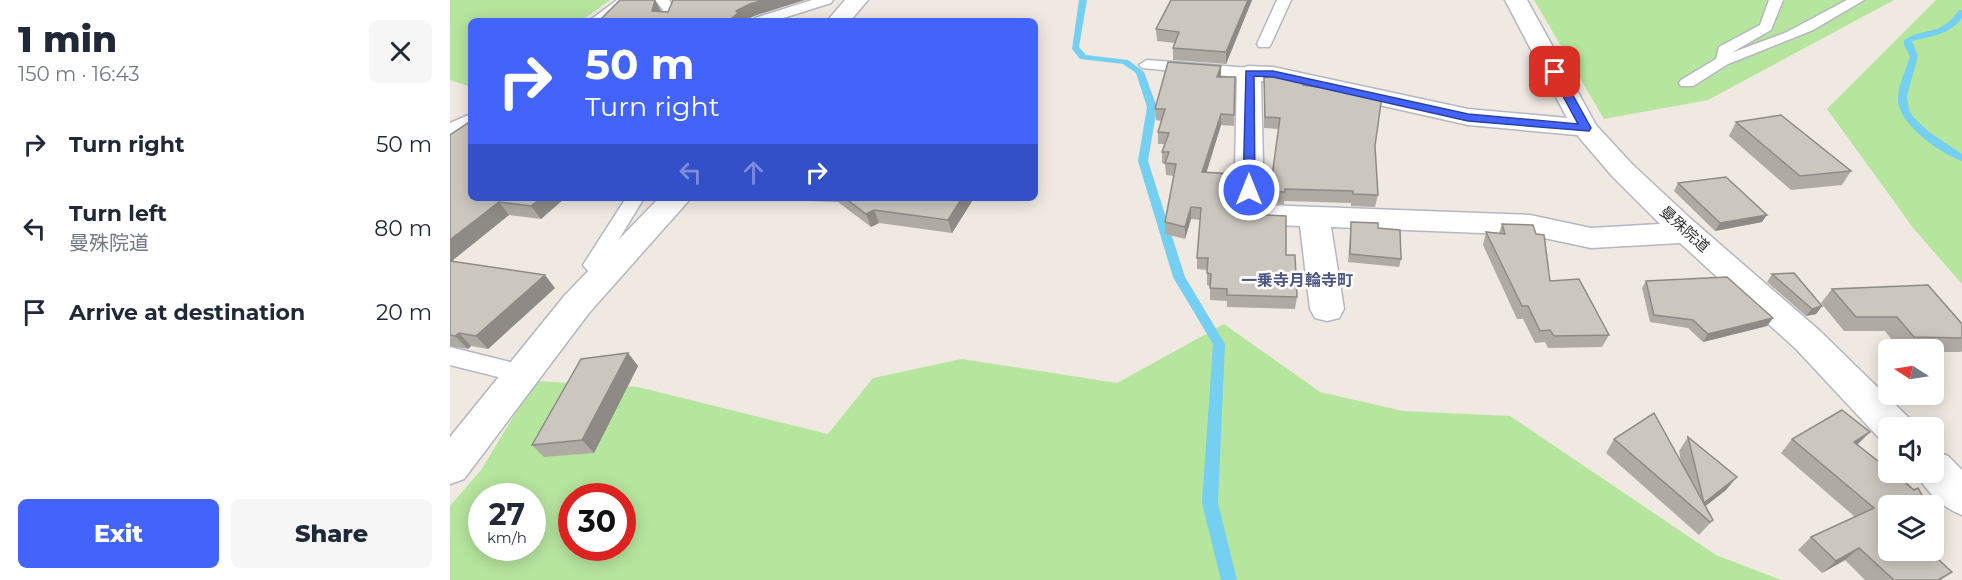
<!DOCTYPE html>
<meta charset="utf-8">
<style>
:root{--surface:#fff;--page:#f6f6f7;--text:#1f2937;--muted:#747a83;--accent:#4264fb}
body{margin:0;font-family:Montserrat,"Noto Sans JP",sans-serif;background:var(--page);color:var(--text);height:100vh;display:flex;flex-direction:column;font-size:22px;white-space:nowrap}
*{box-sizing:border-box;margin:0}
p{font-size:20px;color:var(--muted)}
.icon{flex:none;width:33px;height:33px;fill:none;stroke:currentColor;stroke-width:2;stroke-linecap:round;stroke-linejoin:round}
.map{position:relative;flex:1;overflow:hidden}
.drawer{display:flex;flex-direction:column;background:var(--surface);width:450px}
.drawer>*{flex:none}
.banner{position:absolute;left:18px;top:18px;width:570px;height:183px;border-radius:9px;box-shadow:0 3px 15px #0003;background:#4264fb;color:#fff;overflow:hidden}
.needle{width:39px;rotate:282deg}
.buttons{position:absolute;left:1428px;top:339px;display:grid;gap:12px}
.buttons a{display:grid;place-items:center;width:66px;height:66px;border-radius:9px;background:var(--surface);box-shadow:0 3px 15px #0003;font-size:30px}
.speed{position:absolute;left:18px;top:483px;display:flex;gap:12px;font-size:30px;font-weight:700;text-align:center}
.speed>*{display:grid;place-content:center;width:78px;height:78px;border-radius:50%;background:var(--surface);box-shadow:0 3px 15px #0003;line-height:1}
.speed small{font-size:15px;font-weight:400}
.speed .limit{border:9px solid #d22;background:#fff;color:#111}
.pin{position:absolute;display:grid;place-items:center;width:51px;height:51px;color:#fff;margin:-26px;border-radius:12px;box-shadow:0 3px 9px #0006}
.me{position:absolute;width:66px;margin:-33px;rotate:0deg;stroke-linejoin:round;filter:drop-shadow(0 0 4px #0008)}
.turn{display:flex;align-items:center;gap:21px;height:126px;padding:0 18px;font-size:27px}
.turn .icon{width:78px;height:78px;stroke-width:2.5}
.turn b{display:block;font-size:42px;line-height:51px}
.lanes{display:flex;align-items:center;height:57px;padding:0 18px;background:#0003;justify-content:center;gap:30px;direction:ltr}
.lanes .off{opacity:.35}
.round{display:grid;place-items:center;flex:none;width:63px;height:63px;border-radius:9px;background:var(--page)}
.head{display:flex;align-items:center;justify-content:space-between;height:102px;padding:0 18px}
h1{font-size:36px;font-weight:800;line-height:45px}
.action{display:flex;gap:12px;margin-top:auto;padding:12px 18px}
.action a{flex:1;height:69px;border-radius:9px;background:var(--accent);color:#fff;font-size:24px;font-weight:800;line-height:69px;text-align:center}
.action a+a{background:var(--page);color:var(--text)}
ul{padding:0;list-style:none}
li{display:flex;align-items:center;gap:18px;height:84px;padding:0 18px}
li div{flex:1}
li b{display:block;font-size:22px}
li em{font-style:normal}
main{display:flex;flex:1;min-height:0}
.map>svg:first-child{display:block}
.green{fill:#b6e59e;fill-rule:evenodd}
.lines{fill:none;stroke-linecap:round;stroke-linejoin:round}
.stream{fill:#75cff0;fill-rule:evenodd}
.lane-casing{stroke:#b4b7c1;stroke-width:3}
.street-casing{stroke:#b4b7c1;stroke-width:3}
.lane{fill:#fff;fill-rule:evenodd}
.street{fill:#fff;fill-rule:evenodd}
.wall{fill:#afaba4}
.shaded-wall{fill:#8e8b86}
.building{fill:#cbc7bf;stroke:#8e8b86;stroke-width:1.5}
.route{fill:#4264fb;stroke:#2b41a3;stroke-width:1.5}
.labels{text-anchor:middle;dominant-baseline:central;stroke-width:5;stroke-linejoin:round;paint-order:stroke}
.street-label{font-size:15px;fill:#2e2e2e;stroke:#fff}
.neighbourhood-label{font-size:16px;font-weight:bold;fill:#4d5680;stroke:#fff}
</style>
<main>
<section class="drawer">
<div class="head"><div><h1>1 min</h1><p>150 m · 16:43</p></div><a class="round"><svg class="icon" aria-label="close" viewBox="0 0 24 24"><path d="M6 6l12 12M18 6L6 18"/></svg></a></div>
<ul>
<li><svg class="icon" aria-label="right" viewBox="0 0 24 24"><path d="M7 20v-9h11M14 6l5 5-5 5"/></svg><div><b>Turn right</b></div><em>50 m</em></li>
<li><svg class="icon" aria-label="left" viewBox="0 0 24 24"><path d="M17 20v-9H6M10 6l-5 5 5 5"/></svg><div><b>Turn left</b><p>曼殊院道</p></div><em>80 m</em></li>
<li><svg class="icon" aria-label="arrive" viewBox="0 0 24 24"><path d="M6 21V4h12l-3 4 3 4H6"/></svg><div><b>Arrive at destination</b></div><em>20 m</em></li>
</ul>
<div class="action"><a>Exit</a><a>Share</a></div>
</section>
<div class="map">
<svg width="1512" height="580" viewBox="0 0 1512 580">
<rect width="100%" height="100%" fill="#efe9e1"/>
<g class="green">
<path d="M0 0H160L131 21H21V87L0 80Z"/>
<path d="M1084 0H1444L1258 100 1154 119Z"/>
<path d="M1486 0H1512V284L1464 229 1377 109Z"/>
<path d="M774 324 870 392 953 411 1060 416 1266 555 1331 580H0V506L31 470 85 381 188 387 378 434 423 378 512 359 667 383ZM32 496H82V548H32ZM122 496H172V548H122Z"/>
</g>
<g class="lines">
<g class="stream">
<path d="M629 0H637L629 47 636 55 678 60 694 72 707 107 698 161 735 277 775 344 768 503 787 580H771L752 503 763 344 723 277 688 161 697 107 686 73 673 64 630 59 622 49Z"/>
<path d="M1509 10H1512V18C1500 35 1481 36 1462 41L1468 56 1457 96 1459 110 1463 117 1479 132 1512 154V161C1491 154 1445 122 1448 97 1449 83 1456 70 1460 56L1454 45V40C1475 26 1490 38 1509 10Z"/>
</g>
<g class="lane-casing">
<g id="lane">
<path d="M167 0H183L155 21H139Z"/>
<path d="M205 0H219L227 10 224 21H210L213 10Z"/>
<path d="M362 0H383L381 3 324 21H303L305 18Z"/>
<path d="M827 0H841L821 44 819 47H809L807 44Z"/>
<path d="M1319 0H1333L1321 30 1281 53 1337 32 1397 0H1414L1363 30 1278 64 1243 86H1231L1229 83 1231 80 1266 59 1269 47 1310 25Z"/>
<path d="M697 60 799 68 807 73 799 78 692 68 689 65Z"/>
<path d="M21 114V126L0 135V123Z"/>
<path d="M176 198H194L155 262 165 266 168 271 165 276C155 279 139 275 133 265Z"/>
<path d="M0 347 72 365 80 368 84 374 80 380 72 383 0 365Z"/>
</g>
</g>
<g class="street-casing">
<g id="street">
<path d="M395 0H418L400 21H377Z"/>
<path d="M1055 0H1077L1146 125 1182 164 1241 219 1370 331 1458 417 1463 428H1438V442L1430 439 1346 349 1230 243 1141 248 1080 235 881 227 894 309 889 318 877 321 865 318 860 309 850 226 799 224 788 221 784 214 787 73 790 68 799 66 823 67 1018 109 1117 118ZM811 81H823L1018 125 1127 135 1162 176 1210 224 1141 228 1080 215 814 205Z"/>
<path d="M209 198H241L139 313 14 479 0 484V437L115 295Z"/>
<path d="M1484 451 1498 456 1512 470V515C1493 508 1475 491 1466 472H1484Z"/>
</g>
</g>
<use href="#lane" class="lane"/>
<use href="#street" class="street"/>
</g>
<g class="wall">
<path d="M802 0 776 64 723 60V48L725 43 707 41 706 29Z"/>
<path d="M771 66V77H785L784 126 771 125 756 172 782 202 788 211 836 255 847 297 845 309 777 307V301L760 300V286L757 285V270L747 269V258L750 220 741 219 735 239 715 234V222L724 176 716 175 715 164 712 163V152L714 144H708V132L711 121 706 120 705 109Z"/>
<path d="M814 77 853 85 925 146 928 195 925 207 901 206V203L834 201V204L816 203 817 175 822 176 829 129 814 128Z"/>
<path d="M1286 122 1401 171 1392 185 1341 190 1279 136Z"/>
<path d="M0 135 21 198H115L91 219 59 215 3 260 5 262 105 288 38 349 21 346 18 349 0 346Z"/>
<path d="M1228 183 1312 222 1265 231 1224 191Z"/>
<path d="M269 198H524L502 233 429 223 421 227 388 202Z"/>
<path d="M901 222 928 228 951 259 949 267 898 262Z"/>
<path d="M1052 224 1100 281 1159 335 1152 347 1098 348 1095 342 1085 343 1073 319H1067L1033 245 1036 232 1049 233Z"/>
<path d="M1322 274 1372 306 1366 314 1356 316 1317 282Z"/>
<path d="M1196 281 1323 318 1317 326 1253 342 1238 328 1200 322 1192 288Z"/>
<path d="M1382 289 1512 324V351L1511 352H1484V350H1450L1435 331H1394L1371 303Z"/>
<path d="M178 353 188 366 144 453 94 457 82 445Z"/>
<path d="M1238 437 1276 490 1255 506 1263 520 1249 535 1156 453 1164 439 1231 463 1229 451Z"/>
<path d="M1342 439 1408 445 1438 506V550L1502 572 1491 580H1415L1395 560 1372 573 1348 550 1361 537 1405 517 1331 453Z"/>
</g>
<g class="shaded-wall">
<path d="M205 0 211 11 208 21 202 11Z"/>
<path d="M314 0H355L304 16 294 21H278L286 11 300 4Z"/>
<path d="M798 0H802L776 64V52Z"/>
<path d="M771 66V78L767 77Z"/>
<path d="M771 114V125L753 184 752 172Z"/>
<path d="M91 198H115L91 219 81 206Z"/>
<path d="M512 198H524L502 233 498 220Z"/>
<path d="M49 202 59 215 3 260 10 268 0 269V240Z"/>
<path d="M741 207V219L735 239V227Z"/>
<path d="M424 210 429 223 421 227 416 214Z"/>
<path d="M1317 215 1312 222 1265 231 1270 223Z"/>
<path d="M95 275 105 288 38 349 26 336Z"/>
<path d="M1372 306 1366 314 1356 316 1362 309Z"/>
<path d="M1323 318 1317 326 1253 342 1258 334Z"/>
<path d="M9 333 21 346 18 349 5 336Z"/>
<path d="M178 353 188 366 144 453 132 440Z"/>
<path d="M1420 432 1407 445 1404 442Z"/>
<path d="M1287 477 1276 490 1248 512 1254 503Z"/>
<path d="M1409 548 1395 560 1372 573 1386 561Z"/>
</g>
<g class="building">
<path d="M170 0H205L202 11 218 12 223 0H314L300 4 286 11 288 13 278 21H149Z"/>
<path d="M721 0H798L776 52 723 48 729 32 706 29Z"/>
<path d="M718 62 771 66 767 77H785L784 115 771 114 752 172 783 174 782 202 788 211 799 214 836 216V255H845L847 297 777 295V289L760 288 761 274 757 273 758 258H747L751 208 741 207 735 227 715 222 726 164 715 163 719 152H712L719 133 708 132 715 109H705Z"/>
<path d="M814 77 850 78 853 85 932 96 925 146 928 195 903 194V191L835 189V192L817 191V175L822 176 830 118 815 117Z"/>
<path d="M1331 115 1401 171 1350 176 1286 122Z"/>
<path d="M21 121V198H91L81 206 49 202 0 240V135Z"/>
<path d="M1276 177 1317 215 1270 223 1228 183Z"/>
<path d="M395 198H512L498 220 424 210 416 214Z"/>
<path d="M901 222 928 223V228L950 230 951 259 900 254Z"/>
<path d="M1052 224 1083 225 1086 234 1094 235 1100 281 1129 279 1159 335 1104 336 1100 330 1090 331 1078 306H1072L1036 232 1055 234Z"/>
<path d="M0 261 95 275 26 336 9 333 5 336 0 335Z"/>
<path d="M1344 273 1372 306 1362 309 1322 274Z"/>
<path d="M1277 277 1323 318 1258 334 1243 320 1204 315 1196 281Z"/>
<path d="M1478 285 1512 324V338L1464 337 1447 317H1406L1382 289Z"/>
<path d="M178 353 132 440 82 445 131 359Z"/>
<path d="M1392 410 1420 432 1404 442 1438 469V472H1443L1464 490 1468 488 1478 506H1438V550H1478L1502 572 1488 580H1444L1409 548 1386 561 1361 537 1424 508 1342 439Z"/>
<path d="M1204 413 1263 520 1260 522 1164 439Z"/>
<path d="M1238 437 1287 477 1254 503Z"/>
</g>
<path class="route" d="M1105 69 1110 72 1141 128 1139 131 1018 121 823 77 804 76 805 190 799 194 793 190 796 71H823L1018 114 1128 124 1100 72Z"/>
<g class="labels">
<g class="street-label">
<text transform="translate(1235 229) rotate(42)">曼殊院道</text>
</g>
<g class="neighbourhood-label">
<text x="847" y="280">一乗寺月輪寺町</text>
</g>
</g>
</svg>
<div class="buttons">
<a><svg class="needle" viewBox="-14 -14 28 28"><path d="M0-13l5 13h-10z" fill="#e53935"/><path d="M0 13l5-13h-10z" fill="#747a83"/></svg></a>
<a><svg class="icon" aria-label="sound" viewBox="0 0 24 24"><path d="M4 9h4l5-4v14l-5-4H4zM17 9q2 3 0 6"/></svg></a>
<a><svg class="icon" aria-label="layers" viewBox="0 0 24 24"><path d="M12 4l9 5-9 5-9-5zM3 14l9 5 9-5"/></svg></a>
</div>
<div class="speed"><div>27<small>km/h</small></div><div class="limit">30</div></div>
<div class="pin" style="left:1105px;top:72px;background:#d93025"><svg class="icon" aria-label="arrive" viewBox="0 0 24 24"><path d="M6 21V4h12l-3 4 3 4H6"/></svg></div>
<svg class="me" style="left:799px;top:190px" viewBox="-20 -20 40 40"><circle r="17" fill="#4264fb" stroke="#fff" stroke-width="3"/><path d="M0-11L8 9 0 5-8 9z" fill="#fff"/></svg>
<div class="banner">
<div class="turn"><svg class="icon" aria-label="right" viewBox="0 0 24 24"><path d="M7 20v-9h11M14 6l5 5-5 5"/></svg><div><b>50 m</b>Turn right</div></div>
<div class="lanes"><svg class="icon off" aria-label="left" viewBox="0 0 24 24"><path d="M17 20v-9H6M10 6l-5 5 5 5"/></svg><svg class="icon off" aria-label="ahead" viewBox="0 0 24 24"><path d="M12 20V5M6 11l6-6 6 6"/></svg><svg class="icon" aria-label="right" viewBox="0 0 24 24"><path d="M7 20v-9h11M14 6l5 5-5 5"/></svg></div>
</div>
</div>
</main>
